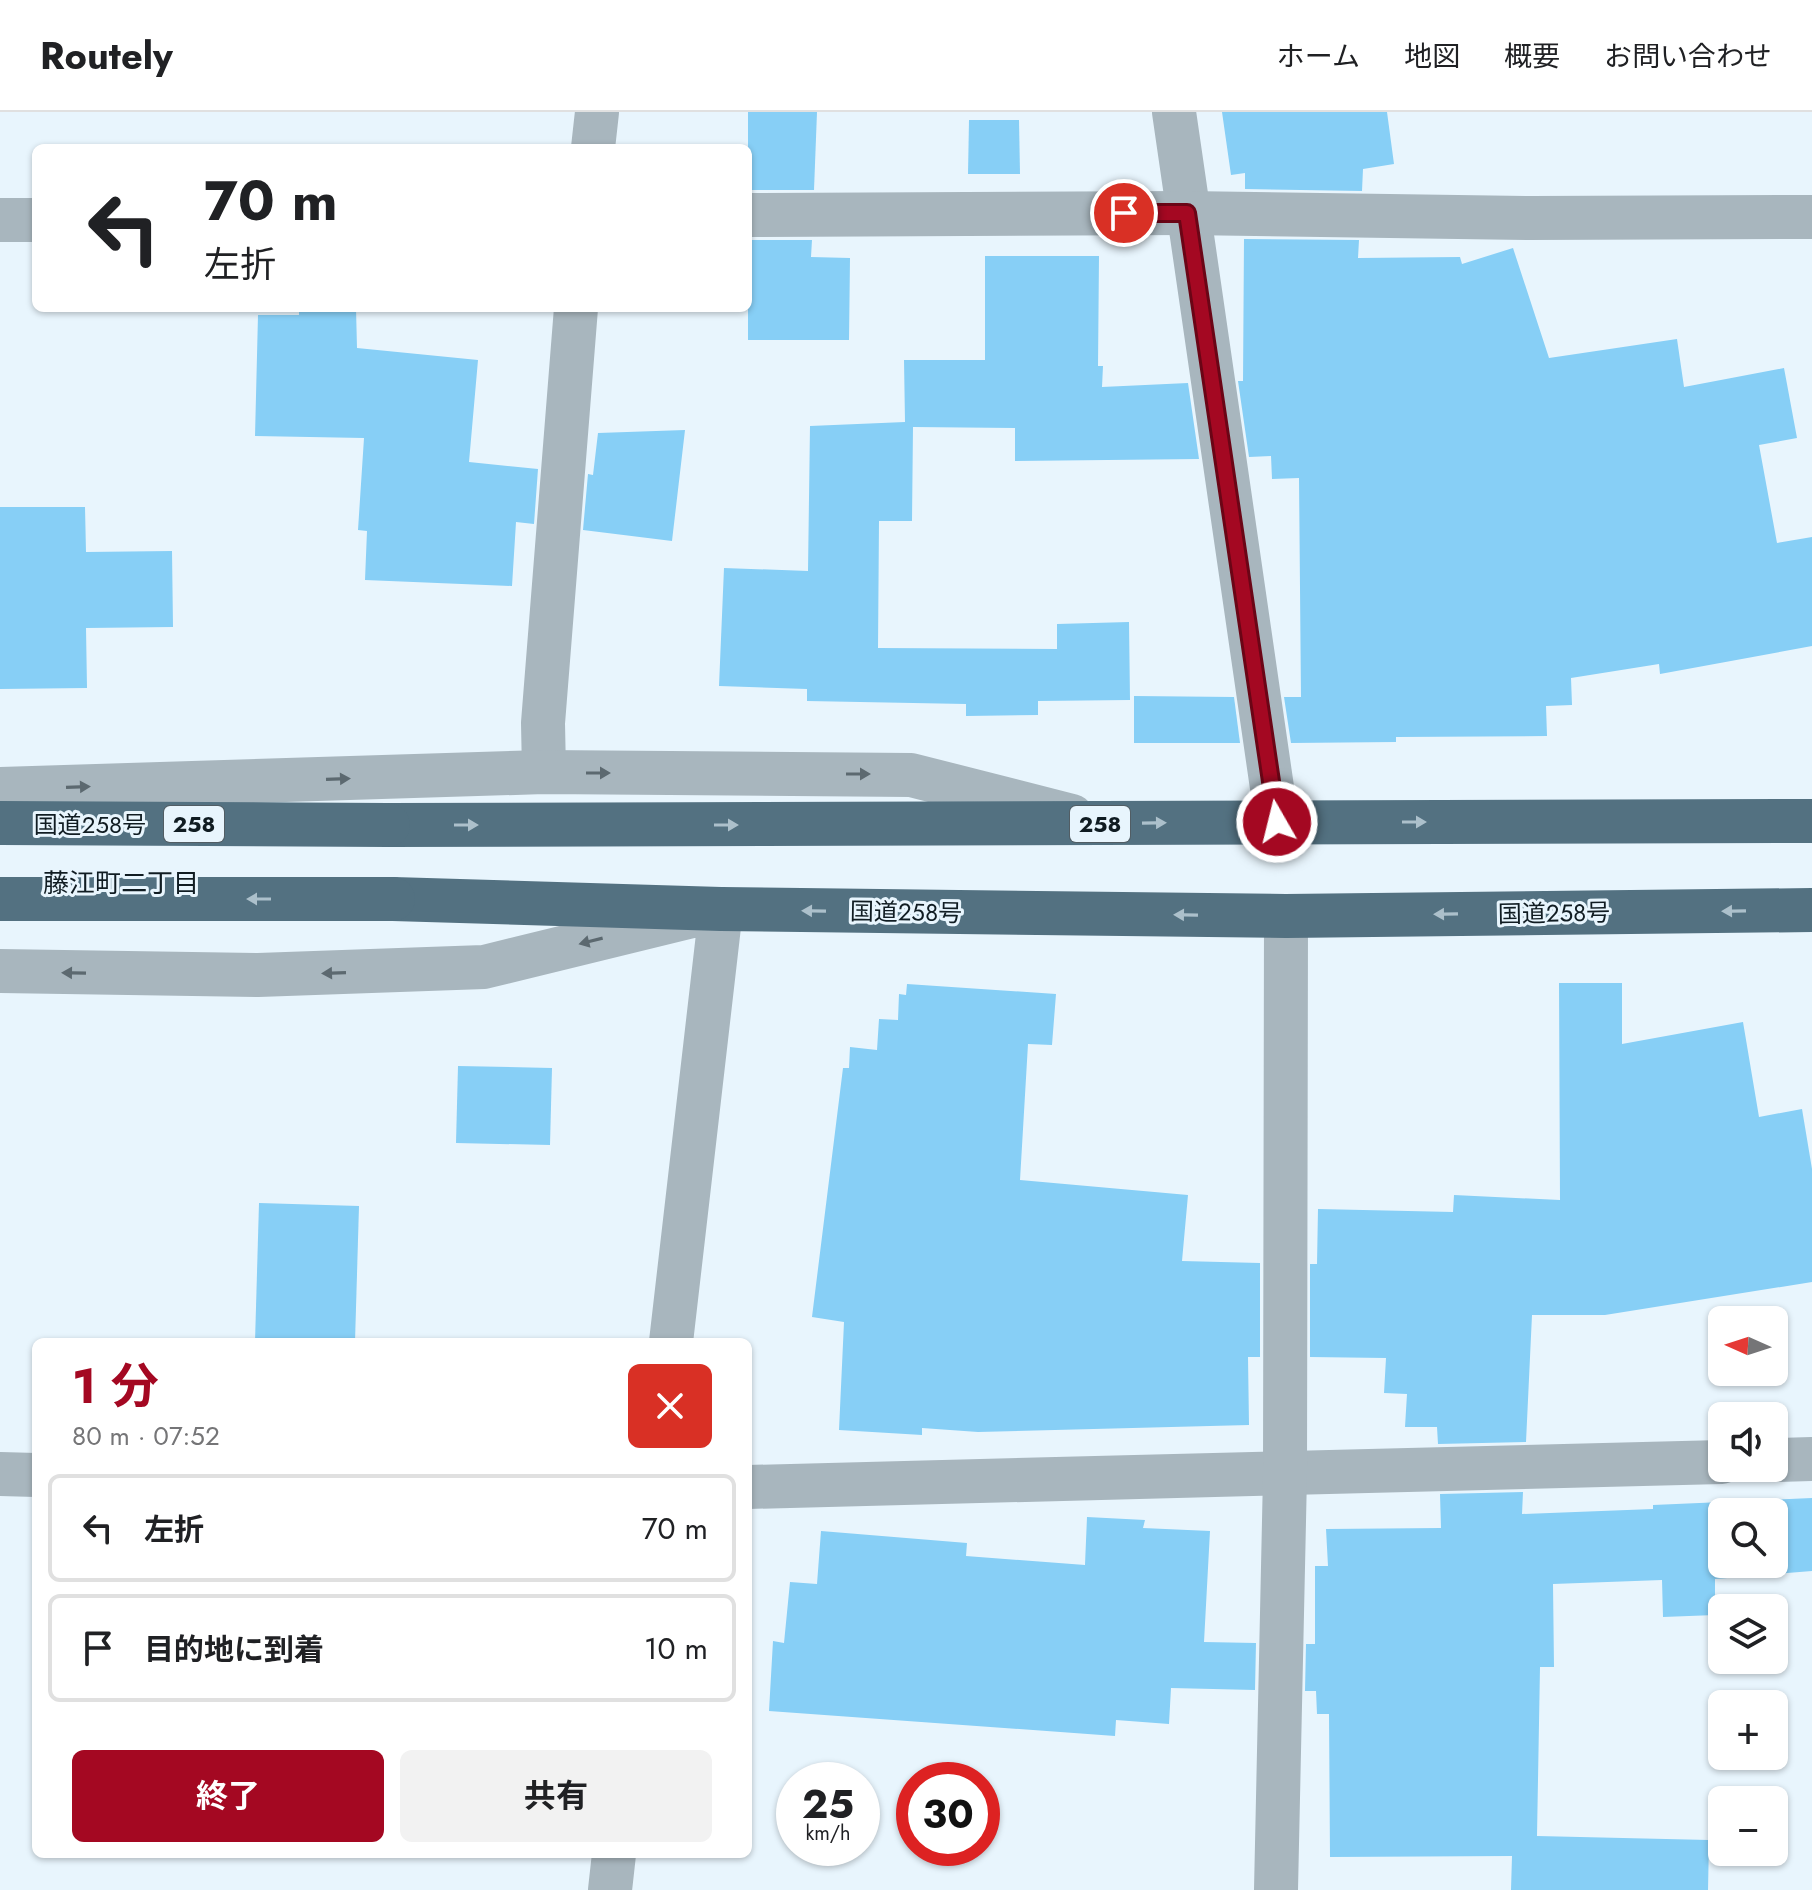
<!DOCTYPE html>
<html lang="ja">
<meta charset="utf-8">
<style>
:root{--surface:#fff;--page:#f2f2f2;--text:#202124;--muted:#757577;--line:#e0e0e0;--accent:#a40822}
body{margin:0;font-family:Jost,"Noto Sans JP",sans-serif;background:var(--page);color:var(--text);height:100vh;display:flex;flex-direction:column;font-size:30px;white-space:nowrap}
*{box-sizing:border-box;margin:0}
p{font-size:26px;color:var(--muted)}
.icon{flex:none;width:44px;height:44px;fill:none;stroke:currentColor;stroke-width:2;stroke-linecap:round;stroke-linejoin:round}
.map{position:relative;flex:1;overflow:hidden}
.details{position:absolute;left:32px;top:1226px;width:720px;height:520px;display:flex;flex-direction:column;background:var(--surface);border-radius:12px;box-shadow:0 2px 6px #0004}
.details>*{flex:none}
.hud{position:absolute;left:32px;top:32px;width:720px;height:168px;border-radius:12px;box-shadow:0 2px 6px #0004;background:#fff;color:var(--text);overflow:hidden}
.needle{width:52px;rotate:273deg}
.tools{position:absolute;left:1708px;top:1194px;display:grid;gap:16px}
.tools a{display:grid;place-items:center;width:80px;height:80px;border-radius:12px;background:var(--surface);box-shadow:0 2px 6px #0004;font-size:40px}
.speed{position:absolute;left:776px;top:1650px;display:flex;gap:16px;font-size:40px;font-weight:700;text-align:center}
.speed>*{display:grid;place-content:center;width:104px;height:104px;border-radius:50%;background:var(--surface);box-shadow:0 2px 6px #0004;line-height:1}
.speed small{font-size:20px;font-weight:400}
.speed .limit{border:12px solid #d22;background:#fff;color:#111}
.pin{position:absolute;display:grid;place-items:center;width:68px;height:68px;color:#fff;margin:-34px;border:4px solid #fff;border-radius:50%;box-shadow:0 2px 8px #0007}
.me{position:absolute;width:88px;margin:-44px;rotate:352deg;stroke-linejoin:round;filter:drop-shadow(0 0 6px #0008)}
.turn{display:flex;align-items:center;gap:28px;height:168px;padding:0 40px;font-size:36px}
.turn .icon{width:104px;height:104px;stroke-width:2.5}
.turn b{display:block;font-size:56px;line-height:68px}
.round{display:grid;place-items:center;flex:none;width:84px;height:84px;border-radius:12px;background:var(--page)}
.overview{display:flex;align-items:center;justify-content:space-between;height:136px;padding:0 40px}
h1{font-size:48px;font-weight:700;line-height:60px;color:var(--accent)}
.cta{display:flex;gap:16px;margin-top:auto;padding:16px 40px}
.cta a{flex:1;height:92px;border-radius:12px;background:var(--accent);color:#fff;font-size:32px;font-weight:700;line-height:92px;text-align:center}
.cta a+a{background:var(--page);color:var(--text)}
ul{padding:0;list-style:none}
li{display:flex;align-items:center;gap:24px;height:108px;margin:0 16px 12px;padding:0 24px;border:4px solid var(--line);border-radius:12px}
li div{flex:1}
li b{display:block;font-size:30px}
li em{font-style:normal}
header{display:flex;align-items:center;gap:48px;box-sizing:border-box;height:112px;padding:0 40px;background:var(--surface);border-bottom:2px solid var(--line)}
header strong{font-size:38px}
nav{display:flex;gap:44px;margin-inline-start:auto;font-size:28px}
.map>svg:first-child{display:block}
.building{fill:#87cff6;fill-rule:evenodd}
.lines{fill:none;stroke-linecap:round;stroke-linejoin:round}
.minor{stroke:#a8b6be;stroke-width:44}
.highway{stroke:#537181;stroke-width:44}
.highway-bridge{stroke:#537181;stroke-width:44}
.oneway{fill:#5c6970}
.oneway2{fill:#acc0cb}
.route-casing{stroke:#6b0516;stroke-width:20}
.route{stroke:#a40822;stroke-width:14}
.labels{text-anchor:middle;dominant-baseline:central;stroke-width:6;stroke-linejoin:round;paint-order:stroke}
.shield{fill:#e8f5fd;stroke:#515d64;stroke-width:2}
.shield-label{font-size:22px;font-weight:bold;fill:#101c22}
.street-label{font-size:24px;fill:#101c22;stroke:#e8f5fd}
.neighbourhood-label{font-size:26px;fill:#101c22;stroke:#e8f5fd}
</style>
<header>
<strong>Routely</strong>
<nav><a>ホーム</a><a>地図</a><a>概要</a><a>お問い合わせ</a></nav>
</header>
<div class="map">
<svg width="1812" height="1778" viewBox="0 0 1812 1778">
<rect width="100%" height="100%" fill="#e8f5fd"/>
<g class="building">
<path d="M748 0H817L814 78H748Z"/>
<path d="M1222 0H1387L1394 52 1363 57 1362 79 1245 77V61L1231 63Z"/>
<path d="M969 8H1019L1020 62H968Z"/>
<path d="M1244 127 1359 128 1358 146 1460 145 1462 152 1513 136 1549 246 1677 227 1684 275 1784 256 1797 326 1759 333 1777 431 1812 425V534L1660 562 1659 552 1571 566 1572 593 1546 594 1547 624 1396 625V630L1291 631 1284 585H1301L1299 366 1272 367 1271 344 1249 345 1238 269H1243Z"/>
<path d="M748 128H812L811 145 850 146 849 228H748Z"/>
<path d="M985 144H1099L1098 254H1103L1102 275 1188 271 1199 347 1015 349V316L913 315 912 409H879L878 536 1057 537V512L1129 510 1130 588 1038 589V603L966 604V592L807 589V577L719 574 724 456 808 459 810 314 905 310 904 248H985Z"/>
<path d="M299 196H356L357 236 478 248 469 350 538 357 534 412 516 410 512 474 365 468 367 419 358 418 364 326 255 324 258 203H299Z"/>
<path d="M685 318 672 429 583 418 588 362 593 363 598 321Z"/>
<path d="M0 395H85L86 440 172 439 173 515 86 516 87 576 0 577Z"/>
<path d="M1134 584 1234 585 1240 631H1134Z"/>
<path d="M1559 871H1622V932L1743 910 1759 1005 1802 997 1812 1057V1170L1605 1203H1532L1526 1330 1438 1332 1437 1315H1405L1407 1282 1384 1281 1386 1246 1310 1245V1152H1317L1318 1097 1453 1100 1454 1083 1560 1088Z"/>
<path d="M907 872 1056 882 1052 933 1028 932 1020 1068 1188 1083 1182 1149 1260 1151V1245H1248L1249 1313 978 1320 922 1316V1323L839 1318 844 1210 812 1205 843 956H849L850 935 877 938 879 907 898 908 899 882 906 883Z"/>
<path d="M458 954 552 956 550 1033 456 1031Z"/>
<path d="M259 1091 359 1094 355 1230H255Z"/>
<path d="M1523 1380 1522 1402 1653 1397V1393L1812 1386V1459L1715 1467V1503L1663 1505 1662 1468 1553 1472 1554 1555H1540L1537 1724 1709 1728 1708 1778H1511L1512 1744 1330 1745 1329 1602H1317L1316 1579H1305L1306 1532H1315V1454H1328L1326 1417 1441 1416 1440 1382ZM1722 1400H1774V1452H1722Z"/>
<path d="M1087 1405 1145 1408 1143 1416 1210 1419 1204 1530 1256 1531 1255 1578 1171 1576 1169 1612 1116 1608 1115 1624 769 1599 773 1529 784 1531 790 1470 817 1472 821 1419 967 1431 966 1444 1085 1453Z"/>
</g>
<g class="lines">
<g class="minor">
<path d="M1174 0 1277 710"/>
<path d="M593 36 597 0"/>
<path d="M748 103 1187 101 1531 106 1812 105"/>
<path d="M0 108H36"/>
<path d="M544 660 543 611 576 196"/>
<path d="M0 677 544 660 911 663 1072 704"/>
<path d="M0 859 258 863 484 855 721 797 671 1230"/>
<path d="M1774 1348 1812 1347"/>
<path d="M0 1362 36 1363"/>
<path d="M748 1375 1722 1350"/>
<path d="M610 1778 614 1742"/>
<path d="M1276 1778 1285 1363 1286 804"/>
</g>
<g class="highway">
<path d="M388 713 1812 709"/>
<path d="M393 787 721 797 1286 804 1812 798"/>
</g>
<g class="highway-bridge">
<path d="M0 711 388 713"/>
<path d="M0 787H393"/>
</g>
</g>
<defs><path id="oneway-solid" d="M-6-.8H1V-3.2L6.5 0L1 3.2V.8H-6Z" transform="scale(2)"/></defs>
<g class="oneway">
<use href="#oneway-solid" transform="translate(598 661)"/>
<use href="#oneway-solid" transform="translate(858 662)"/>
<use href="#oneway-solid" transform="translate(338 667) rotate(-2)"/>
<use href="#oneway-solid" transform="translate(78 675) rotate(-2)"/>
<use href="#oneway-solid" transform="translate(591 829) rotate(166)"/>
<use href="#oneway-solid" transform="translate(74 861) rotate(-179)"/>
<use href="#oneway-solid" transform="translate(334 861) rotate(178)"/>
</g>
<g class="oneway2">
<use href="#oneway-solid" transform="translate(1414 710)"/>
<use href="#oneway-solid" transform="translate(1154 711) rotate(-1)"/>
<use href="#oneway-solid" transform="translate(466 713)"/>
<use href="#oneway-solid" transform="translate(726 713)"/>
<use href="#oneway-solid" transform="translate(259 787) rotate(-180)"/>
<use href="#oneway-solid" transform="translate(814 799) rotate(-179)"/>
<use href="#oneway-solid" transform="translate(1734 799) rotate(179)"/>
<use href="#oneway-solid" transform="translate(1446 802) rotate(179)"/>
<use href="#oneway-solid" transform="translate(1186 803) rotate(-179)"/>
</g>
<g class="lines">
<g class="route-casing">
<path id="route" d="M1124 101H1187L1277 710"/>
</g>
<use href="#route" class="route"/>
</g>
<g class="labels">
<g class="shield">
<rect x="164" y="694" width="60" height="36" rx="6"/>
<rect x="1070" y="694" width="60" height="36" rx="6"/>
</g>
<g class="shield-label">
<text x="194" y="712">258</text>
<text x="1100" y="712">258</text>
</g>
<g class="street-label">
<text x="90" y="712">国道258号</text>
<text transform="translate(906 800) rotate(1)">国道258号</text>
<text transform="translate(1554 801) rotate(-1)">国道258号</text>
</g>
<g class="neighbourhood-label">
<text x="121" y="771">藤江町二丁目</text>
</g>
</g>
</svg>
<div class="tools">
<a><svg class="needle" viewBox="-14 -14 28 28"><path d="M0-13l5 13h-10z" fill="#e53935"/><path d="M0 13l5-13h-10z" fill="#757577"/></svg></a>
<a><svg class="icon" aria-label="sound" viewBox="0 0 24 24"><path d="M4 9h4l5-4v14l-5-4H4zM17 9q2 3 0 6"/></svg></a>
<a><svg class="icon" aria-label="search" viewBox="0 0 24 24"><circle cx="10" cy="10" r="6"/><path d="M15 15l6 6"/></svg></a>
<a><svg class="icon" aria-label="layers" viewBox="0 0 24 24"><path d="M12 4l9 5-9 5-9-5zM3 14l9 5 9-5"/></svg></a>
<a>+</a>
<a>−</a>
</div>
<div class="speed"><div>25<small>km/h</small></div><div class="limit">30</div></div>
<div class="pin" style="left:1124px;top:101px;background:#d93025"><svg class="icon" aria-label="arrive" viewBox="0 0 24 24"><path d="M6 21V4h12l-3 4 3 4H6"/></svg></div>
<svg class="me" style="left:1277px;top:710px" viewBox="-20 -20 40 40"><circle r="17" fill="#a40822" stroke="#fff" stroke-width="3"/><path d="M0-11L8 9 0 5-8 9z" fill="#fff"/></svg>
<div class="hud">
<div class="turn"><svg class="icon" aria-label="left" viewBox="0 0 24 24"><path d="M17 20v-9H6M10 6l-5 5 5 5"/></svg><div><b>70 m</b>左折</div></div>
</div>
<section class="details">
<div class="overview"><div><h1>1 分</h1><p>80 m · 07:52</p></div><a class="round" style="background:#d93025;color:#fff"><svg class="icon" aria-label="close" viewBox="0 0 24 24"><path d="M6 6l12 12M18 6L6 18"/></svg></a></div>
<ul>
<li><svg class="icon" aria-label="left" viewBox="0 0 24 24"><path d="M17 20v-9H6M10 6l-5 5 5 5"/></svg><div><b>左折</b></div><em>70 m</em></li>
<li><svg class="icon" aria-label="arrive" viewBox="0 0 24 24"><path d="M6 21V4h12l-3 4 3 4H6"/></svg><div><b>目的地に到着</b></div><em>10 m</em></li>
</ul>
<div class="cta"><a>終了</a><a>共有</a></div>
</section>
</div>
